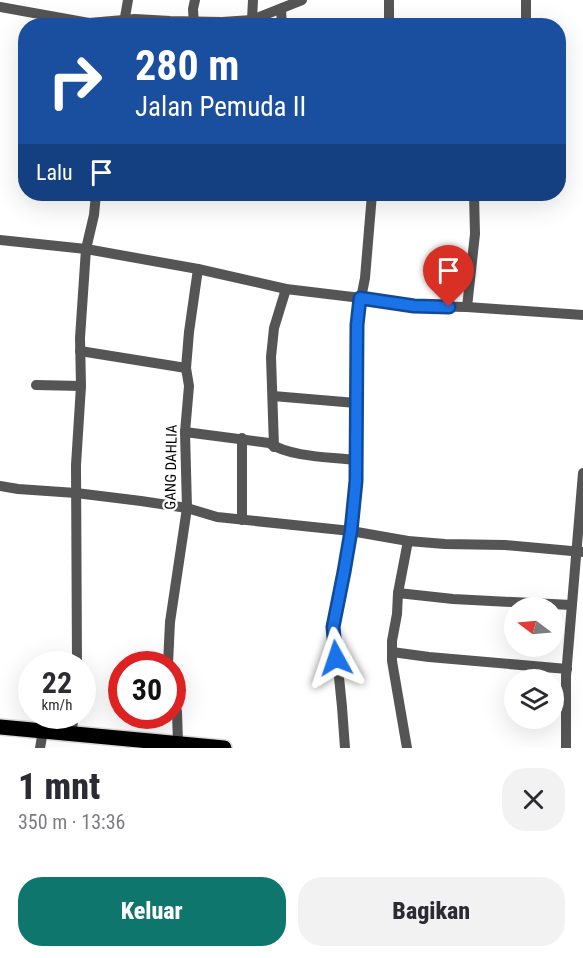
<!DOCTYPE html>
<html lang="id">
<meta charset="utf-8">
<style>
:root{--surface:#fff;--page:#f2f2f3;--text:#2b2b33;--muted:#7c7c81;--accent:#0f766e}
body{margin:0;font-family:"Roboto Condensed",sans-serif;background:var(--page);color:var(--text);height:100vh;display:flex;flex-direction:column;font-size:22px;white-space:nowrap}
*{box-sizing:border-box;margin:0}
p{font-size:20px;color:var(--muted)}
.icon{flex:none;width:33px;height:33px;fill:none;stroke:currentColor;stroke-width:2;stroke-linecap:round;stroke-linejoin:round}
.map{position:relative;height:748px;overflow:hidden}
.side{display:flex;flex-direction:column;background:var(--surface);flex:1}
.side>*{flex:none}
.banner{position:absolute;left:18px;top:18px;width:548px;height:183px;border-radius:24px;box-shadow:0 6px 24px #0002;background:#1a4fa0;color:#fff;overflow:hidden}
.needle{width:39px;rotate:286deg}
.controls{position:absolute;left:504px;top:597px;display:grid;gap:12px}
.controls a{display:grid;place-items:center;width:60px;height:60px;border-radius:50%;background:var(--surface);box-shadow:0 6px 24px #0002;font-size:30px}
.speed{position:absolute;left:18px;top:651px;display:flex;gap:12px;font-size:30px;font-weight:700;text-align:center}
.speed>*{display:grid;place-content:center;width:78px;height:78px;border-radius:50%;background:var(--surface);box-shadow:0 6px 24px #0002;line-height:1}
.speed small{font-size:15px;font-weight:400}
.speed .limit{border:9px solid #d22;background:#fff;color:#111}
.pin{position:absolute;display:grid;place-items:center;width:51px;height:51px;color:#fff;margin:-62px -26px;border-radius:50% 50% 50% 0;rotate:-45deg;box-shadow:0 0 6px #0007}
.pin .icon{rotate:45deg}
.me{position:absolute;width:66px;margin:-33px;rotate:355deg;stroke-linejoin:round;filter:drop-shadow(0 0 4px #0008)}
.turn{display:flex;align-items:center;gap:21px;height:126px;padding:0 18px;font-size:27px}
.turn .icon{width:78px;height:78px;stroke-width:2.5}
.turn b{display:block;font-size:42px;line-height:51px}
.then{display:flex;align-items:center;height:57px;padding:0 18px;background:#0003;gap:12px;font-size:22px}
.round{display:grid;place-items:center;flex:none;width:63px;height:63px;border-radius:24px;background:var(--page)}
.summary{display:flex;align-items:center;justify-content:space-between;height:102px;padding:0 18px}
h1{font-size:36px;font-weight:800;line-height:45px}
.action{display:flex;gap:12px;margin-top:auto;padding:12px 18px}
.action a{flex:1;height:69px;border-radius:24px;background:var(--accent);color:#fff;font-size:24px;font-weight:800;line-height:69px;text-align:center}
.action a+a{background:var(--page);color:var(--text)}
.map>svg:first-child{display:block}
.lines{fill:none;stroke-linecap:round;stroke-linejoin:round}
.primary-casing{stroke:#dbdbdb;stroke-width:18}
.street{stroke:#555;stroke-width:10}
.primary{stroke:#000;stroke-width:15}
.route-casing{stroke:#114b97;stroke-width:15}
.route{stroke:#1a73e8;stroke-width:10}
.labels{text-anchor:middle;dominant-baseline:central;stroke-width:4.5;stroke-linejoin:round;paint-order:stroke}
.street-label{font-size:15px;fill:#000;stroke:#fff}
</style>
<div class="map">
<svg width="583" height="748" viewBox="0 0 583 748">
<rect width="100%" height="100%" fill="#fff"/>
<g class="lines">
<g class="primary-casing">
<path id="primary" d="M0 727 224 748"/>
</g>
<g class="street">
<path d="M526 0V26"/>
<path d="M0 7 89 23 135 19 170 21 222 22 252 20 302 0"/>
<path d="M281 9 282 26"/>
<path d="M252 20 253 0"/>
<path d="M124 23 128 0"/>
<path d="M194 26 193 9 195 0"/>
<path d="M389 26V0"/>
<path d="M0 240 86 249 198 269 286 289 361 298 414 306 467 307 583 315"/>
<path d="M467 307 475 234 474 194"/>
<path d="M80 351 186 368"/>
<path d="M36 385 81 386"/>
<path d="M273 396 356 403"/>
<path d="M185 432 269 443C290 457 330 457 355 460"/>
<path d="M242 438V520"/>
<path d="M274 447 271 357 274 328 286 289"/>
<path d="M0 486 18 489 76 493 141 501 187 508 217 517 351 531 408 541 445 544 505 545 583 552"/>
<path d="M398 593 453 599 571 605"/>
<path d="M392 652 429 657 567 669"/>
<path d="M77 664 76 465 81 386 80 338 86 249 94 215 96 194"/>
<path d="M168 664 170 622 187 508 185 432 189 386 186 368 189 332 198 269"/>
<path d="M172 691 177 712 178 743"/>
<path d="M71 734 74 716"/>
<path d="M40 748 43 731"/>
<path d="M345 748 342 707 334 627 341 592 351 531 355 481 357 325 361 298 365 278 372 194"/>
<path d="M407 748 392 661V641L397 614 398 593 408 541"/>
<path d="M566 748V676L583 473"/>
</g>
<use href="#primary" class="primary"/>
</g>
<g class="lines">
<g class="route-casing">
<path id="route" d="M336 658 333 627 344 572 351 531 356 481 357 325 360 298 414 306 449 307"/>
</g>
<use href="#route" class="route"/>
</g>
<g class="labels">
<g class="street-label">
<text transform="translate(171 467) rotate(-89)">GANG DAHLIA</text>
</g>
</g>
</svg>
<div class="controls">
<a><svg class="needle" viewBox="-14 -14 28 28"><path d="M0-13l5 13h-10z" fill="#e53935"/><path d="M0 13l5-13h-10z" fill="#7c7c81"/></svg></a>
<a><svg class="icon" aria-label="layers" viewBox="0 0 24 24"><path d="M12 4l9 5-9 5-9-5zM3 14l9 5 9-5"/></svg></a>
</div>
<div class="speed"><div>22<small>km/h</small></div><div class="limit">30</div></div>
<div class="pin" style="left:449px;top:307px;background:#d93025"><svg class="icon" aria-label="arrive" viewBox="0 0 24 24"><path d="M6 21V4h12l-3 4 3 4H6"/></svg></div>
<svg class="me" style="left:336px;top:658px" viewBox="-20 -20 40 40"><path d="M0-17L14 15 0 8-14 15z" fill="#1a73e8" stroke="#fff" stroke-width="4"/></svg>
<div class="banner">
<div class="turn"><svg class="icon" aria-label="right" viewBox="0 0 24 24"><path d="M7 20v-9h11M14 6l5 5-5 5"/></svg><div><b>280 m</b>Jalan Pemuda II</div></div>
<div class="then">Lalu<svg class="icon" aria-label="arrive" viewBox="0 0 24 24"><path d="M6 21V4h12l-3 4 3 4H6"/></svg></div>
</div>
</div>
<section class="side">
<div class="summary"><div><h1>1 mnt</h1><p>350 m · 13:36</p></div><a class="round"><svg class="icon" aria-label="close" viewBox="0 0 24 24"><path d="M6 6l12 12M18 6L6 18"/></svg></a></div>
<div class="action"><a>Keluar</a><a>Bagikan</a></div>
</section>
